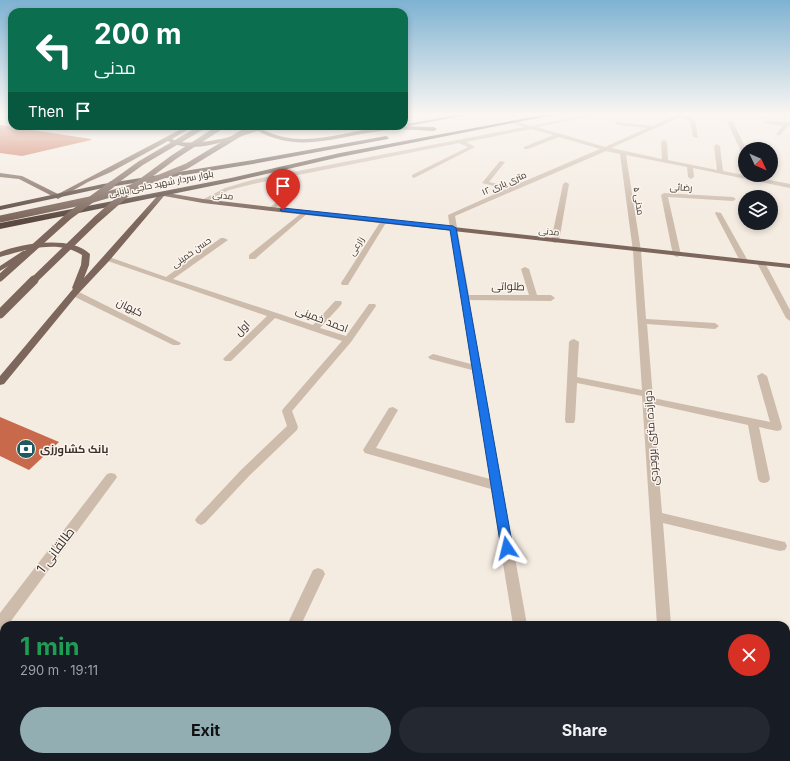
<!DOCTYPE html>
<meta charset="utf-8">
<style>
:root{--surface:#171b24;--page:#242831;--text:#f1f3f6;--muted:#9ea1a6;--accent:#92aeb2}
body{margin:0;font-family:Inter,Cairo,sans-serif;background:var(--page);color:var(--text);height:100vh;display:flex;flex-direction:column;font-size:15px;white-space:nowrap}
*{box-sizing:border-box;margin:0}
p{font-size:13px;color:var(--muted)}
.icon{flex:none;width:22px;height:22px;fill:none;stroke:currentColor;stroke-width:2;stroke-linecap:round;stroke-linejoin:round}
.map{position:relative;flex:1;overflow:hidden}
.details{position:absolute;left:0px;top:621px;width:790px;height:140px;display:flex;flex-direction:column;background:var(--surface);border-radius:12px 12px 0 0;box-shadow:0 2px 6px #0003}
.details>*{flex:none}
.guide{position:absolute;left:8px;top:8px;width:400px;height:122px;border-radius:12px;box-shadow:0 2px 6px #0003;background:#0b6e4f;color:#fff;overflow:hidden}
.needle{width:26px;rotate:134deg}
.fabs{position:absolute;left:738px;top:142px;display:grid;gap:8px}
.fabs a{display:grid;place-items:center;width:40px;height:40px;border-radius:50%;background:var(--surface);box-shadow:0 2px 6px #0003;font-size:20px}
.pin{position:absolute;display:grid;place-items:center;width:34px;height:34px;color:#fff;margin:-41px -17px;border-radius:50% 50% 50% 0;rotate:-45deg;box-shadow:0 0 4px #0007}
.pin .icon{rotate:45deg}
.me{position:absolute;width:44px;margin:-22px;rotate:350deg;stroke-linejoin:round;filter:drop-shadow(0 0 3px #0008)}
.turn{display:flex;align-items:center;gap:14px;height:84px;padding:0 20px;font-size:18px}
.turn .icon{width:52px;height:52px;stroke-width:2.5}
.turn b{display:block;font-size:28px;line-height:34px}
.then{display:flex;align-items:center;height:38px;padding:0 20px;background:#0003;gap:8px;font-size:15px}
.round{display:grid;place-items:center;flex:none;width:42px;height:42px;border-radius:21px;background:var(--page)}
.headline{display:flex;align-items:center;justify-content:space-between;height:68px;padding:0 20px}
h1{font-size:24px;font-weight:700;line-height:30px;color:#1e9e55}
.button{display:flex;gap:8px;margin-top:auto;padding:8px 20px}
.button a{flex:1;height:46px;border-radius:24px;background:var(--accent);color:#111;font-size:16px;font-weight:700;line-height:46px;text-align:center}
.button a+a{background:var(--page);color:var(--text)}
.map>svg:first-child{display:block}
.building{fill:#c8694b}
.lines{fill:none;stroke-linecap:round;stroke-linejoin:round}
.minor{fill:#cdbbac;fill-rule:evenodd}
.major{fill:#7d675c;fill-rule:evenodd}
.highway{fill:#5c4a42;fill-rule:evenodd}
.major-bridge-far2{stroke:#7d675c;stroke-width:5.5}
.major-bridge-far1{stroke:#7d675c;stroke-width:7}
.major-bridge{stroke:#7d675c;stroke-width:9}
.route{fill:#1a73e8;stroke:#114b97}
.labels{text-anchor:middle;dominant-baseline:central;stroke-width:3;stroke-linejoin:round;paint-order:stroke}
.far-street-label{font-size:9px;fill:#3b302b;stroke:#fbf5ee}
.street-label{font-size:11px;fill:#3b302b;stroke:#fbf5ee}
.poi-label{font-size:11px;font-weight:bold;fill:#3b302b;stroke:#fbf5ee;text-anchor:start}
.near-street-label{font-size:13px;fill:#3b302b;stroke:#fbf5ee}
</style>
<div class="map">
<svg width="790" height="761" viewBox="0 0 790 761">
<rect width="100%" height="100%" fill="#f4ebe1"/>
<g class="building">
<path d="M0 125 91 139V140L22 156 0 153Z"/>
<path d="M0 417 59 442 29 470 0 456Z"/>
</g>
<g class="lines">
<g class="minor">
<path d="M597 113H605L537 127 605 147 647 128 618 125 615 123 616 122 653 126 678 114 687 113 684 115 695 120 698 138 693 137 690 121 680 117 611 148 662 159 661 142 664 140 667 142 668 160 717 170 714 146 717 144 720 146 723 171 790 184V188L693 168 694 177 691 179 688 177 687 167 626 155 641 251 646 319 715 323 719 326 715 329 647 324 653 398 770 422 757 376 762 373 767 376 782 427 781 430 777 431 759 427 770 479 768 482 764 483 760 482 758 479 748 425 653 404 662 513 780 541 785 542 787 546 785 550 780 551 663 523 671 625H657L642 396 577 383 575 420 574 423H566L565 420 569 342 571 340 574 339 579 342 577 377 642 390 633 251 620 154 606 151 455 216 469 295H529L521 269 525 267 529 269 537 295H551L555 298 551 301 469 300 527 625H513L491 489 365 453 363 450 389 408 393 407 398 410 376 448 490 479 472 370 430 359 428 357 433 354 471 364 448 215 506 189 482 183 500 161 505 162 489 182 511 187 600 149 559 137 528 149H524V147L553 135 531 129 466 142 475 147 414 178 412 177V175L468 147 459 143 253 184 229 190 205 202 200 201 225 188 252 180 524 127 510 123 509 122 512 120 531 126Z"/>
<path d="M770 113H790V115L772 114Z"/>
<path d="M730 120 733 122 746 149 745 155 742 153 727 122Z"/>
<path d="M764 121 787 122 790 123V127L788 126 779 136 776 134 783 126 764 123Z"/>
<path d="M566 182 569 184 559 241 555 243 551 241 563 184Z"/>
<path d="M293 189 298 190 273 210H269V208Z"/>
<path d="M664 193 733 197 736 199 733 201 668 197 681 255 677 257 673 255 661 195Z"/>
<path d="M304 211 309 212 255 259H249V255Z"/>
<path d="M716 212 721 213 748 261 747 263H741L740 261 715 213Z"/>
<path d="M384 219 387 221 349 283 348 285H342L341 283 381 221Z"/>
<path d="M221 238H224L228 240 173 279 313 325 335 301H341L342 303 341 305 320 328 346 336 369 304H375L376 306 351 342 292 411 298 427 297 430 249 476 205 523 201 525 197 523 195 520 197 517 241 470 287 426 282 411 283 409 342 341 275 318 231 361H225L223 359 225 357 267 316 102 259 106 257H109L166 277Z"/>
<path d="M758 261H764L765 263 790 310V321L786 318 757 263Z"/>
<path d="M71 291H77L181 343 179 345H173L71 295 70 293Z"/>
<path d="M111 473 115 474 117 477 115 480 8 625H4V629L0 631V613L107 474Z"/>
<path d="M318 568 323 570 325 574 301 625H287L313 570Z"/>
<path d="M786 664 790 665V697L786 695Z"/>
<path d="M221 757H239L237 761H219Z"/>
<path d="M405 757H423L421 761H403Z"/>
<rect x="532" y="757" width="18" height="4"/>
<rect x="657" y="757" width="18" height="4"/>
</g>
<g class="major">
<path d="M468 113H476L409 126 406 124Z"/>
<path d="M187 126H194L172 139C190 149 242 136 259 126H266L262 129C302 150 340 132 382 127 399 125 417 127 434 127L437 129 434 131C417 130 399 128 381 131 337 136 300 154 258 131 231 139 194 156 168 141L111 172 88 182 58 199 19 179 0 177V173L22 176 58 194Z"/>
<path d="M162 192 203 199 271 207 790 264V268L271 211 203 203 164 196 109 261 77 295 4 384 0 385V376L73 289 72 288 81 265 82 255C58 239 25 250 0 257V252C21 243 72 235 90 254L89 265 84 278 160 193Z"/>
<path d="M23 251H26L30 253 0 271V266Z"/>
</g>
<g class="highway">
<path d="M554 113H564L340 157 231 182 0 229V223L231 178 340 153Z"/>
<path d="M386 136 389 138 388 139 253 164 103 188 0 210V206L103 184 253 160Z"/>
</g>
<g class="major-bridge-far2">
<path d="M109 186 141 163 204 126"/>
<path d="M135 186 174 157 222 126"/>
<path d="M138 186 187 166 253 126"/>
</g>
<g class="major-bridge-far1">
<path d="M0 219 90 200 141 185"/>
<path d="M0 278 69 216 111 185"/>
<path d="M33 281 96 220 136 185"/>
</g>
<path class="major-bridge" d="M0 314 34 280"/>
</g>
<linearGradient id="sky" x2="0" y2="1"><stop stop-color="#7eb2d2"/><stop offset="0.52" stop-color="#faf6f2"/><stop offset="1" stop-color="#faf6f2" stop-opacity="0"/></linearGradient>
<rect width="790" height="219" fill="url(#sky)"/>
<path class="route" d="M283 208 453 226 456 228 513 548 511 551 507 553 503 551 501 548 450 230 281 211 280 210Z"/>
<defs>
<g id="bank-disc" transform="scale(1)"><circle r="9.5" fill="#1f5a5e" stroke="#fbf5ee"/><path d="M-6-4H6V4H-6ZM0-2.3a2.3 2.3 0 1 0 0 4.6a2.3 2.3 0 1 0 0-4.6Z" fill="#fff"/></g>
</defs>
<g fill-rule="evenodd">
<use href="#bank-disc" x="26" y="449"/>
</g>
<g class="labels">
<g class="far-street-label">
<text transform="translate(161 183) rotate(-11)">بلوار سردار شهید حاجی بابایی</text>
<text transform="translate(504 183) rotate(-23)">۱۲ متری یاری</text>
<text transform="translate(681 187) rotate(3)">رضائی</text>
<text transform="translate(223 195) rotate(7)">مدنی</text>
<text transform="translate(639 201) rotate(82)">مدنی ۵</text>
<text transform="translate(549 231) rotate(7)">مدنی</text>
<text transform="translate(356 246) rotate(-58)">زارعی</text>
<text transform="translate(191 252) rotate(-35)">حسن خمینی</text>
</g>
<g class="street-label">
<text transform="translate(508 286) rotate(1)">طلواتی</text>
<text transform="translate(130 307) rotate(26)">کیهان</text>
<text transform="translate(322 319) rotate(21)">احمد خمینی</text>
<text transform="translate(242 328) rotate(-45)">اول</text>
<text transform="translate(651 438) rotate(-94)">دوازده متری بروجردی</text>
</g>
<g class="poi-label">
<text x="40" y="449">بانک کشاورزی</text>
</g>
<g class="near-street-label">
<text transform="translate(55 550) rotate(-53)">طالقانی 1</text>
</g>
</g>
</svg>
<div class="fabs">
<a><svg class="needle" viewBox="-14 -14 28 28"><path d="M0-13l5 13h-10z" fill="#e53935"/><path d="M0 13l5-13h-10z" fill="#9ea1a6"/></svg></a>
<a><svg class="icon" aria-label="layers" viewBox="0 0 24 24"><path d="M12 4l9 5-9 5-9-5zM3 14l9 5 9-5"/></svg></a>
</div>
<div class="pin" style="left:283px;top:210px;background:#d93025"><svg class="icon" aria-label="arrive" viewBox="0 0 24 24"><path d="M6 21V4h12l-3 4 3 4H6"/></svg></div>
<svg class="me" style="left:507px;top:548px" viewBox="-20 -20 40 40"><path d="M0-17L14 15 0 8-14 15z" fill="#1a73e8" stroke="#fff" stroke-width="4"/></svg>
<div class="guide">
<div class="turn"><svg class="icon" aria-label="left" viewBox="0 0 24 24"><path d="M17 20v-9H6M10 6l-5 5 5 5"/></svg><div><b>200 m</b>مدنی</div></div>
<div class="then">Then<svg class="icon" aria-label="arrive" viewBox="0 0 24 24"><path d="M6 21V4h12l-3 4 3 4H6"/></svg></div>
</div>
<section class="details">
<div class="headline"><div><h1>1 min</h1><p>290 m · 19:11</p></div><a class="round" style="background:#d93025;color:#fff"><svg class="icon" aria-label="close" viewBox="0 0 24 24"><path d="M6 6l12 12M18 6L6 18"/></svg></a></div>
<div class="button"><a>Exit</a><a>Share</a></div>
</section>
</div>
